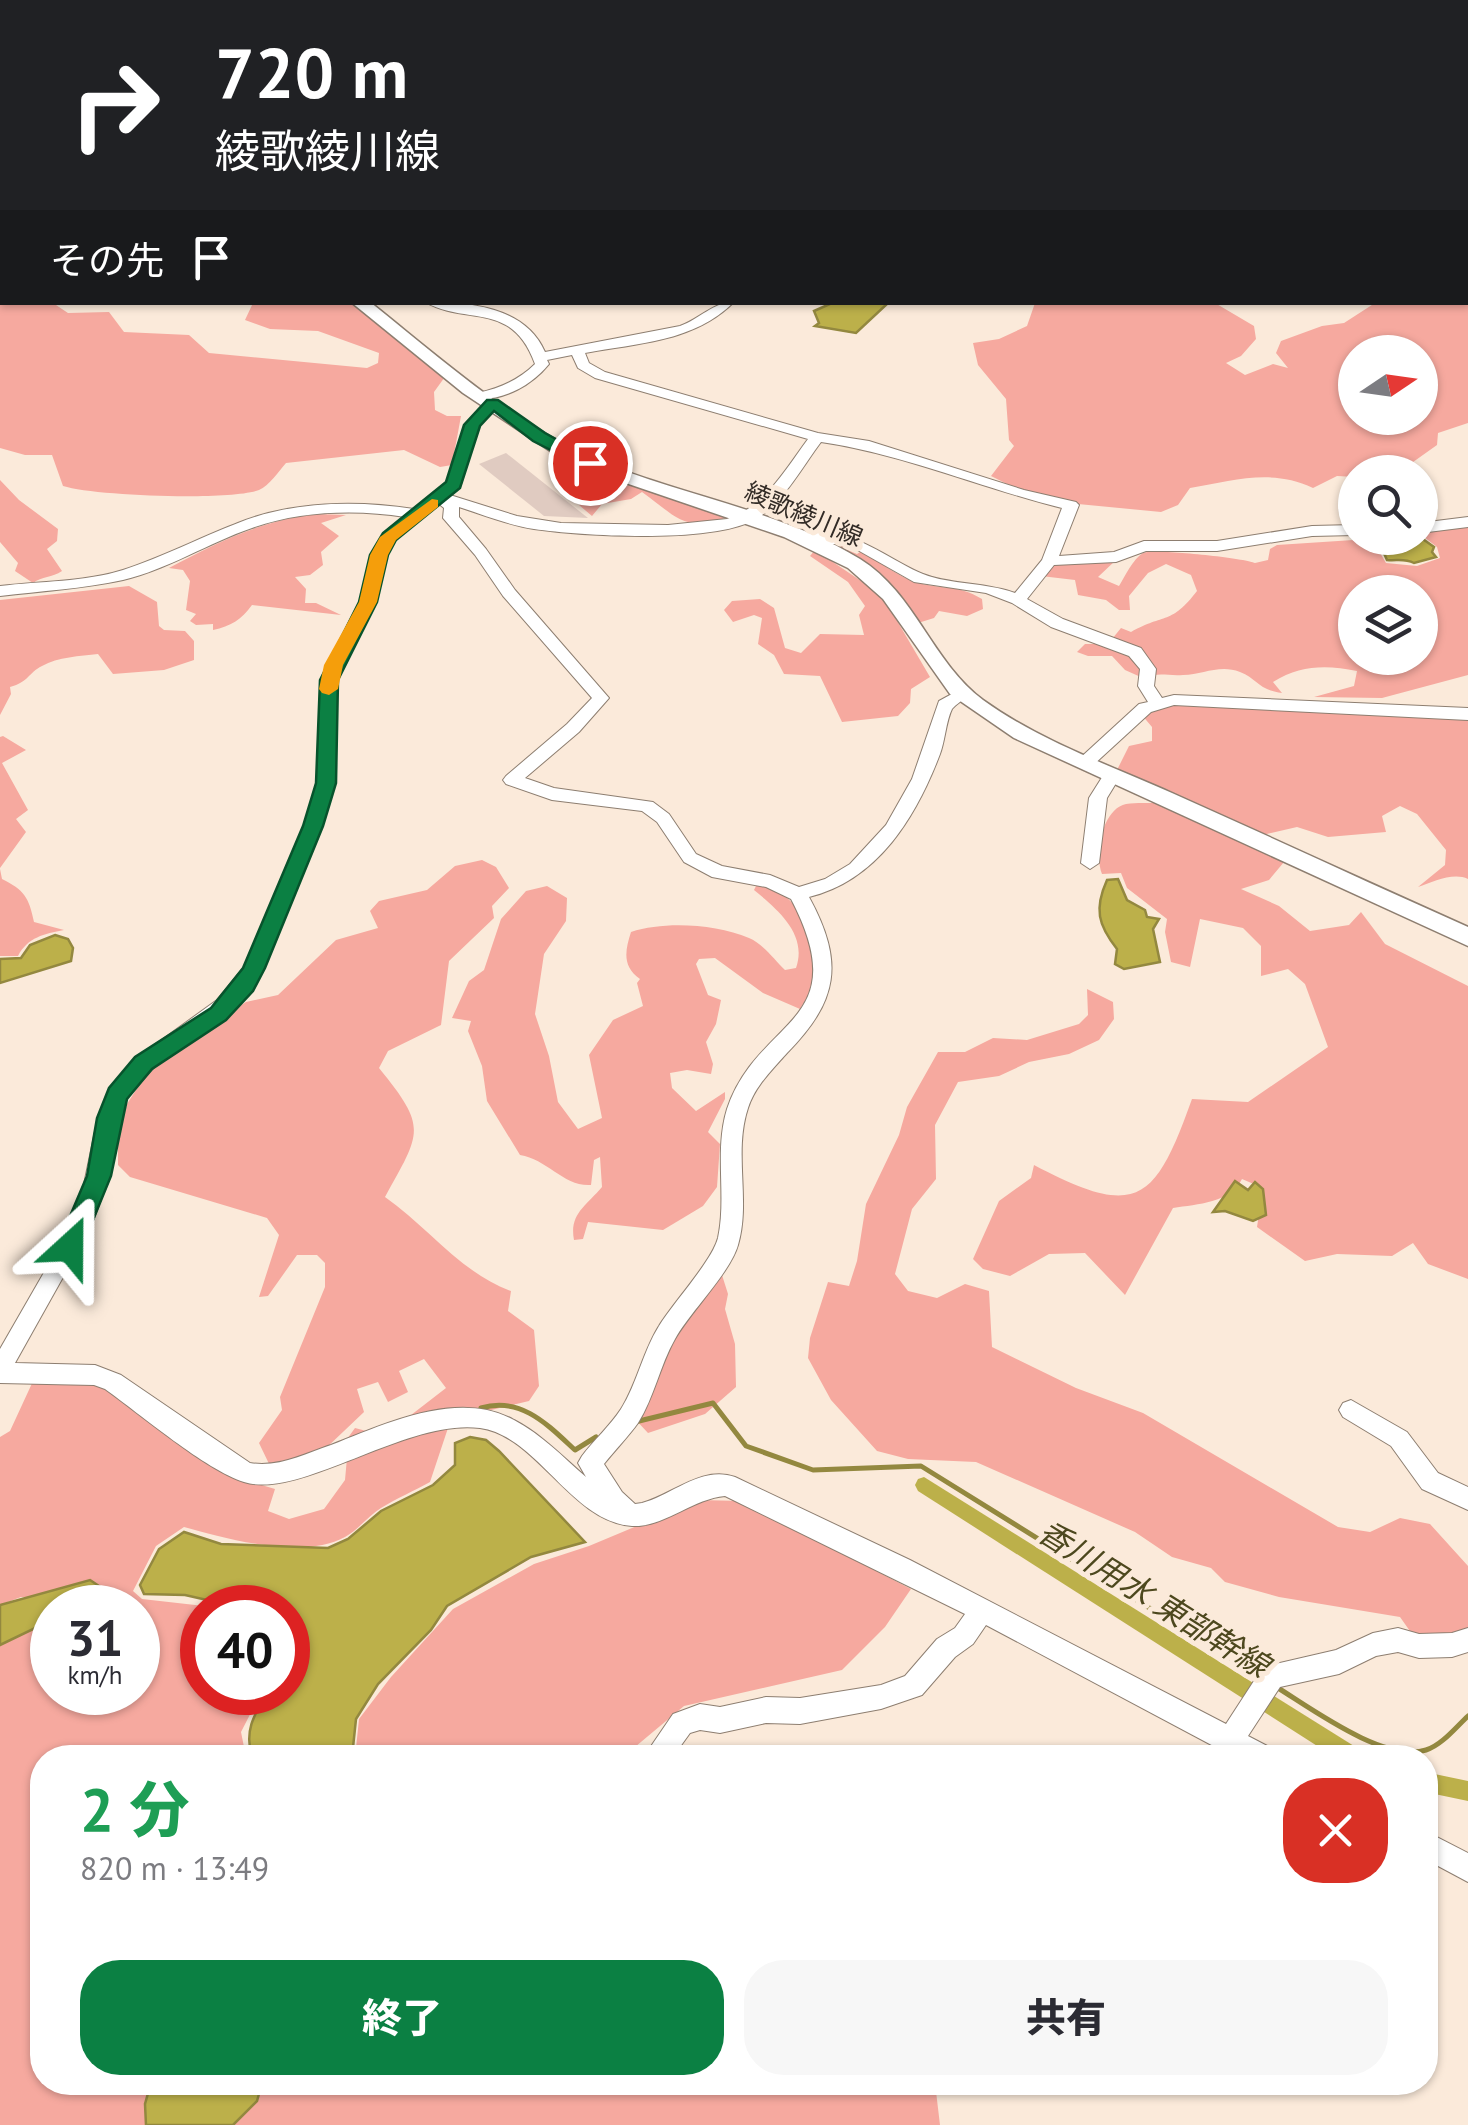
<!DOCTYPE html>
<html lang="ja">
<meta charset="utf-8">
<style>
:root{--surface:#fff;--page:#f7f7f7;--text:#2b2b33;--muted:#7c7c81;--accent:#0b8043}
body{margin:0;font-family:"PT Sans","Noto Sans JP",sans-serif;background:var(--page);color:var(--text);height:100vh;display:flex;flex-direction:column;font-size:38px;white-space:nowrap}
*{box-sizing:border-box;margin:0}
p{font-size:32px;color:var(--muted)}
.icon{flex:none;width:55px;height:55px;fill:none;stroke:currentColor;stroke-width:2;stroke-linecap:round;stroke-linejoin:round}
.map{position:relative;flex:1;overflow:hidden}
.panel{position:absolute;left:30px;top:1745px;width:1408px;height:350px;display:flex;flex-direction:column;background:var(--surface);border-radius:40px;box-shadow:0 2px 8px #0004}
.panel>*{flex:none}
.guide{position:absolute;left:0px;top:0px;width:1470px;height:305px;box-shadow:0 2px 8px #0004;background:#202124;color:#fff;overflow:hidden}
.needle{width:65px;rotate:77deg}
.controls{position:absolute;left:1338px;top:335px;display:grid;gap:20px}
.controls a{display:grid;place-items:center;width:100px;height:100px;border-radius:50%;background:var(--surface);box-shadow:0 2px 8px #0004;font-size:50px}
.speed{position:absolute;left:30px;top:1585px;display:flex;gap:20px;font-size:50px;font-weight:700;text-align:center}
.speed>*{display:grid;place-content:center;width:130px;height:130px;border-radius:50%;background:var(--surface);box-shadow:0 2px 8px #0004;line-height:1}
.speed small{font-size:25px;font-weight:400}
.speed .limit{border:15px solid #d22;background:#fff;color:#111}
.pin{position:absolute;display:grid;place-items:center;width:85px;height:85px;color:#fff;margin:-42px;border:5px solid #fff;border-radius:50%;box-shadow:0 2px 10px #0007}
.me{position:absolute;width:110px;margin:-55px;rotate:24deg;stroke-linejoin:round;filter:drop-shadow(0 0 8px #0008)}
.turn{display:flex;align-items:center;gap:35px;height:210px;padding:0 50px;font-size:45px}
.turn .icon{width:130px;height:130px;stroke-width:2.5}
.turn b{display:block;font-size:70px;line-height:85px}
.then{display:flex;align-items:center;height:95px;padding:0 50px;background:#0003;gap:20px;font-size:38px}
.round{display:grid;place-items:center;flex:none;width:105px;height:105px;border-radius:40px;background:var(--page)}
.summary{display:flex;align-items:center;justify-content:space-between;height:170px;padding:0 50px}
h1{font-size:60px;font-weight:800;line-height:75px;color:#1e9e55}
.cta{display:flex;gap:20px;margin-top:auto;padding:20px 50px}
.cta a{flex:1;height:115px;border-radius:40px;background:var(--accent);color:#fff;font-size:40px;font-weight:800;line-height:115px;text-align:center}
.cta a+a{background:var(--page);color:var(--text)}
.map>svg:first-child{display:block}
.green{fill:#f6a99f;fill-rule:evenodd}
.water{fill:#bcb04a;stroke:#93883f;stroke-width:2.5}
.lines{fill:none;stroke-linecap:round;stroke-linejoin:round}
.stream-far1{stroke:#93883f;stroke-width:2.5}
.stream{stroke:#93883f;stroke-width:5}
.canal{fill:#bcb04a;fill-rule:evenodd}
.building{fill:#e0cbc1}
.minor-casing{stroke:#8d7e70;stroke-width:2}
.major-casing{stroke:#8d7e70;stroke-width:3}
.minor{fill:#fff;fill-rule:evenodd}
.major{fill:#fff;fill-rule:evenodd}
.route{fill:#0b8043;stroke:#07532c;stroke-width:2.5}
.slow{fill:#f59e0b}
.labels{text-anchor:middle;dominant-baseline:central;stroke-width:10;stroke-linejoin:round;paint-order:stroke}
.street-label{font-size:25px;fill:#322b26;stroke:#fbeada}
.near-water-label{font-size:32px;font-style:italic;fill:#4d481e;stroke:#fbeada}
</style>
<div class="map">
<svg width="1468" height="2125" viewBox="0 0 1468 2125">
<rect width="100%" height="100%" fill="#fbeada"/>
<g class="green">
<path d="M1468 263V423L1438 433 1437 445 1399 472H1355V477L1337 476 1313 488C1271 468 1233 481 1190 488L1178 505 1161 512 1078 504 1019 490 991 476 1014 446 1009 440 1006 399 978 365 973 343 999 339 1027 326 1035 303H1215L1254 326 1256 339 1241 356 1226 363 1245 375 1273 364 1288 368 1276 353 1281 341 1322 326 1344 323 1375 303 1468 302ZM1355 352H1420V418H1355Z"/>
<path d="M0 292 2 302 53 303 68 313 109 312 124 332 189 335 209 353 367 368 378 363 379 353 318 331 270 329 245 320 253 303H352L447 374 434 392 435 410 447 416H461L452 465 440 467 404 450 286 463C279 471 269 486 259 490 229 501 95 496 63 486L52 455H25L0 448Z"/>
<path d="M0 480 19 500 58 529 57 541 47 549 62 571C52 578 42 576 33 583L15 571 18 563 0 542Z"/>
<path d="M634 483 728 517C684 533 677 517 642 492L631 499 602 504 592 516 579 505Z"/>
<path d="M317 514 346 515 321 523 339 536 321 552 323 565 310 575 295 577 306 589 305 603H316L341 615 252 605C241 620 231 626 213 630V624L196 625 190 621 196 614 186 610 190 581 183 570 169 568C217 542 263 520 317 514Z"/>
<path d="M1468 526V675L1382 698 1314 697 1354 686 1357 671C1326 665 1301 665 1273 682L1282 693C1258 690 1258 679 1240 672 1219 664 1203 675 1183 675 1166 676 1159 672 1143 678L1125 670 1112 656H1088L1077 652 1085 644H1108L1121 628 1131 632C1165 613 1171 625 1197 591L1191 575 1166 564 1148 573 1129 596 1130 610H1119L1106 600 1078 595 1075 580 1041 576 1054 564 1116 560 1098 577 1119 586C1125 576 1133 559 1143 553 1151 548 1246 558 1255 563L1268 560 1270 549 1277 545 1384 538 1379 551 1386 563 1417 566 1440 558 1437 547 1420 534ZM1355 592H1420V658H1355Z"/>
<path d="M825 543 843 544 845 549 857 554 863 550C881 563 898 577 919 583 944 590 957 584 982 599L983 609 967 616 939 611 934 618 918 623Z"/>
<path d="M815 550 882 595 930 677 911 689 910 703 898 716 842 722 820 676 784 674 774 655 758 644 762 618 754 615 733 622 724 610 732 601 760 599 774 608 785 648 801 653 820 634 864 635 859 615 865 606 848 582 810 556Z"/>
<path d="M129 586 157 602 159 626 164 630 185 631 194 641V660L164 670 113 674 98 654C80 656 58 657 42 666 28 673 29 682 10 687L11 694 0 715V600Z"/>
<path d="M1183 705 1468 717V879C1453 872 1433 882 1418 887L1445 865 1446 850 1417 814 1400 806 1382 816 1386 832 1328 837 1297 827 1258 836 1116 772 1129 746 1152 741V727L1141 714 1161 706Z"/>
<path d="M3 736 26 750 2 763 28 810 16 819 26 832 0 868V737Z"/>
<path d="M1159 802 1284 862 1269 880 1241 889 1279 906 1310 931 1349 925 1361 912 1385 944 1468 986V1279L1428 1264 1413 1243 1392 1256 1337 1254 1305 1261 1257 1227 1263 1188 1242 1179C1230 1203 1198 1204 1173 1208L1125 1295 1085 1253 1049 1254 1010 1276 983 1269 973 1259 999 1201 1031 1178 1034 1165C1138 1220 1155 1202 1192 1099L1248 1102 1328 1047 1305 984 1288 969 1261 976V946L1243 928 1200 919 1190 967 1171 962 1165 932 1167 919 1127 888 1121 873 1102 874C1094 855 1102 809 1126 804 1137 802 1148 804 1159 802Z"/>
<path d="M482 860 496 867 509 888 492 906 494 918 449 961 441 1025 388 1051 379 1068C428 1128 421 1132 385 1197 428 1227 461 1273 511 1291L508 1311 534 1330 539 1386 529 1401 342 1446 355 1428 370 1432 402 1422 446 1388 424 1359 399 1371 408 1392 388 1402 378 1382 357 1389 364 1412 324 1450 271 1468 259 1443 282 1410 280 1397 325 1287V1263L317 1255H297L268 1296 259 1297 279 1235 267 1218 130 1177 118 1165V1135L127 1104 143 1079 174 1049 246 1002 278 995 336 940 378 928 370 911 379 901 427 890 455 866Z"/>
<path d="M0 869 2 879C24 890 29 897 34 922L64 930C44 934 28 937 18 956H0Z"/>
<path d="M758 882C812 902 807 933 816 984L800 1009 763 993 715 958 699 959 696 964 708 995 721 1000 716 1024 706 1042 713 1064 711 1074 687 1070 670 1073 672 1088 696 1111 725 1092V1099L708 1132 720 1144 717 1187 703 1206 663 1230 588 1222 583 1239 574 1240C569 1214 586 1206 602 1187L600 1157 594 1160 591 1185C564 1187 547 1159 520 1155L487 1101 482 1066 468 1031 471 1021 452 1018 469 981 484 970 501 919 526 891 547 886 567 898 566 921 544 954 535 1014 549 1056 558 1102 578 1129 602 1118 589 1055 613 1020 643 1006 637 983 640 979C622 966 625 951 631 932 665 921 715 924 749 938 762 943 775 960 785 970L796 968C808 934 777 909 754 890Z"/>
<path d="M1087 989 1113 1002 1114 1019 1099 1040 1069 1054 1029 1062 999 1076 958 1082 935 1125 936 1179 912 1209 895 1274 908 1291 937 1298 965 1284 989 1291 992 1347 1076 1388 1143 1413 1338 1527 1370 1532 1400 1518 1430 1524 1468 1566V1629L1454 1638 1417 1641 1400 1617 1279 1597 1225 1582 1211 1568 1172 1557 1135 1532 976 1462 908 1459 877 1451 831 1400 808 1358 810 1338 828 1282 849 1286 857 1261 866 1204 899 1135 907 1107 938 1052H965L993 1038 1027 1040 1079 1024 1088 1015Z"/>
<path d="M722 1275 728 1294 725 1309 735 1344 736 1387 705 1414 648 1433 635 1419 667 1344Z"/>
<path d="M34 1379 94 1382 238 1478 275 1489 268 1511 289 1519 324 1509 345 1480 347 1458 449 1425 430 1482C414 1491 397 1498 381 1508 368 1516 358 1530 345 1537 304 1560 226 1539 184 1527L156 1546 133 1591 142 1599 213 1607 202 1608V1692L261 1693 241 1732 246 1757 42 1758V2082L151 2083 145 2104 146 2125H0V1645L52 1620V1692H138V1608L90 1607 99 1603 21 1597 0 1605V1437L10 1431Z"/>
<path d="M699 1500 742 1501 911 1589 885 1627 842 1670 684 1706 623 1757 355 1758 359 1719 391 1677 453 1609 534 1564 589 1546Z"/>
<path d="M262 2082 935 2083 940 2125H233L257 2102Z"/>
</g>
<g class="water">
<path d="M832 303 886 302 887 304 856 333 815 326 819 323 814 311Z"/>
<path d="M1420 537 1434 547 1432 552 1436 557 1414 563C1404 558 1397 561 1387 560L1383 551 1389 539Z"/>
<path d="M1118 879 1127 900 1145 910 1147 917 1159 919 1153 929 1160 962 1124 969 1115 964 1117 949C1098 925 1094 909 1107 880Z"/>
<path d="M55 935 68 939 73 948 71 961 0 983V959L21 958 30 945Z"/>
<path d="M1235 1181 1248 1190 1255 1182 1263 1189 1266 1215 1253 1221 1225 1211 1213 1212Z"/>
<path d="M470 1437 486 1440 499 1451 585 1542 531 1557 447 1606 431 1630 378 1684 356 1719 352 1757H252C244 1731 254 1715 267 1693L288 1692V1608L238 1607 185 1595 144 1594 140 1585 159 1549 184 1532 221 1544 328 1548 348 1539 381 1511 433 1485 455 1465V1443Z"/>
<path d="M90 1580 102 1588 99 1603 90 1607 52 1608V1620L0 1645V1605Z"/>
<path d="M151 2083 152 2082 262 2083 257 2101 233 2125H146L145 2104Z"/>
</g>
<g class="lines">
<g class="stream-far1">
<path d="M596 0 601 2"/>
<path d="M579 2 583 0"/>
</g>
<g class="stream">
<path d="M481 1408C521 1396 548 1425 575 1450L596 1437"/>
<path d="M635 1422 713 1403 746 1446 813 1470 921 1466 1262 1678"/>
<path d="M1278 1688C1312 1709 1385 1763 1426 1750 1442 1745 1456 1727 1468 1716"/>
</g>
<g class="canal">
<path d="M924 1477 1362 1751 1365 1758H1336L918 1491 915 1485 918 1479Z"/>
<path d="M1425 1772 1468 1781V1801L1425 1792Z"/>
</g>
</g>
<path class="building" d="M506 453 588 518 544 516 479 464Z"/>
<g class="lines">
<g class="minor-casing">
<g id="minor">
<path d="M425 302C468 302 525 306 545 352L680 326C700 319 713 302 734 302 694 342 638 343 585 353L589 363 605 372 818 433 869 441 1024 490 1076 502 1079 505 1059 556 1114 552 1144 541H1217L1312 526 1355 525V535L1312 536 1217 551H1146L1116 562 1054 565 1027 599 1063 619 1141 648 1156 669 1154 686 1162 698 1174 695 1468 708V720L1174 705 1151 712 1091 767H1079L1076 763 1079 759 1139 704 1148 702 1138 686 1140 669 1129 656 1051 627 1012 603 986 593 914 582 854 548 836 544 807 545 799 540C836 514 889 561 923 574 951 585 985 582 1015 593L1042 560 1062 508C981 488 903 454 821 442 802 467 784 502 756 519 714 544 583 536 534 529 508 525 484 515 459 507V517L486 549 515 590 609 698 579 732 525 778 554 788 653 802 669 814 696 854 722 866 770 875 799 887 825 879 850 864 886 825 912 779 939 701 961 689 969 694C965 699 956 704 952 709 946 721 945 741 940 754 916 817 878 880 809 897 845 963 838 1001 787 1053 772 1070 755 1086 748 1108 733 1153 751 1201 738 1245 730 1273 690 1312 675 1339 660 1365 654 1398 638 1423 628 1437 615 1450 604 1464L622 1492 635 1504 642 1503C672 1495 702 1465 735 1477L910 1560 1226 1724 1263 1667 1336 1650 1373 1633 1398 1628 1419 1634 1452 1633 1468 1628V1652L1452 1657 1419 1658 1398 1652 1376 1656 1339 1674 1280 1687 1248 1736 1273 1749 1277 1758H1236L986 1625 973 1644 955 1657 922 1695 881 1709 800 1724 766 1723 720 1733 700 1730 690 1733 672 1758H643L673 1714 700 1704 720 1707 766 1697 800 1698 881 1685 905 1676 937 1639 955 1628 965 1614 725 1496C692 1499 663 1528 632 1526 570 1521 538 1436 480 1428 407 1418 300 1500 244 1482 206 1470 140 1414 105 1389L94 1385 0 1383V1349L69 1229 82 1194 98 1117 114 1084 145 1052 217 1000 245 966 304 826 317 783 321 680 360 602 371 555 384 534 405 517C356 509 299 511 252 528 208 543 169 569 123 580 83 589 40 591 0 596V586C40 581 85 582 123 570 163 557 199 538 238 523 292 501 357 500 414 509L447 482 465 425 488 400 493 399 500 403 479 426 461 484 450 495 517 516 561 523 668 525 727 519C765 507 785 470 808 439L595 378 578 368 572 355 547 360 549 364C532 385 505 400 478 399V393C500 388 519 380 535 364 512 300 467 326 425 302ZM439 504 444 508 443 518 475 555 503 596 592 698 567 724 506 776 503 780 506 784 552 800 642 811 657 822 684 862 712 877 766 887 791 899C857 1025 758 1016 727 1109 714 1151 727 1196 718 1238 712 1261 673 1303 659 1326 643 1351 637 1384 621 1409 610 1426 594 1440 582 1456L578 1463 586 1477C563 1457 541 1434 514 1420 458 1389 385 1424 331 1445 304 1454 278 1468 250 1463L121 1375 95 1365 15 1363 90 1229 103 1194 119 1117 128 1096 159 1062 231 1010 264 968 322 826 335 783 337 680 376 602 387 555 395 540Z"/>
<path d="M1468 517V527L1420 533V523Z"/>
<path d="M1112 769 1121 775 1107 798 1099 863 1090 869 1081 863 1089 798 1106 771Z"/>
<path d="M1351 1400 1407 1432 1438 1473 1468 1487V1510L1422 1489 1391 1446 1343 1417 1339 1410 1343 1403Z"/>
<path d="M1425 1831 1468 1853V1882L1425 1859Z"/>
</g>
</g>
<g class="major-casing">
<path id="major" d="M351 302H370C440 358 510 421 592 458 680 496 778 509 860 559 915 593 932 662 983 700 1040 741 1109 765 1172 793 1271 837 1369 883 1468 927V946L1014 738 950 694 883 599 848 568 784 537 614 479 552 452 463 393Z"/>
</g>
<use href="#minor" class="minor"/>
<use href="#major" class="major"/>
</g>
<path class="route" d="M487 400H498L545 433 599 463 584 467 533 441 494 411 480 426 460 488 396 540 388 555 377 602 338 680 336 783 323 826 265 968 253 991 226 1020 152 1069 127 1099 111 1176 82 1247 78 1254H61L57 1247 87 1176 97 1118 109 1088 135 1057 211 1008 243 968 303 826 316 783 320 680 359 602 370 555 383 533 446 482 464 425Z"/>
<path class="slow" d="M432 499 438 500V507L396 540 388 555 377 602 343 665 338 689 329 695 322 693 319 689 324 665 359 602 370 555 380 537Z"/>
<g class="labels">
<g class="street-label">
<text transform="translate(804 514) rotate(23)">綾歌綾川線</text>
</g>
<g class="near-water-label">
<text transform="translate(1154 1598) rotate(32)">香川用水 東部幹線</text>
</g>
</g>
</svg>
<div class="controls">
<a><svg class="needle" viewBox="-14 -14 28 28"><path d="M0-13l5 13h-10z" fill="#e53935"/><path d="M0 13l5-13h-10z" fill="#7c7c81"/></svg></a>
<a><svg class="icon" aria-label="search" viewBox="0 0 24 24"><circle cx="10" cy="10" r="6"/><path d="M15 15l6 6"/></svg></a>
<a><svg class="icon" aria-label="layers" viewBox="0 0 24 24"><path d="M12 4l9 5-9 5-9-5zM3 14l9 5 9-5"/></svg></a>
</div>
<div class="speed"><div>31<small>km/h</small></div><div class="limit">40</div></div>
<div class="pin" style="left:590px;top:463px;background:#d93025"><svg class="icon" aria-label="arrive" viewBox="0 0 24 24"><path d="M6 21V4h12l-3 4 3 4H6"/></svg></div>
<svg class="me" style="left:70px;top:1247px" viewBox="-20 -20 40 40"><path d="M0-17L14 15 0 8-14 15z" fill="#0b8043" stroke="#fff" stroke-width="4"/></svg>
<div class="guide">
<div class="turn"><svg class="icon" aria-label="right" viewBox="0 0 24 24"><path d="M7 20v-9h11M14 6l5 5-5 5"/></svg><div><b>720 m</b>綾歌綾川線</div></div>
<div class="then">その先<svg class="icon" aria-label="arrive" viewBox="0 0 24 24"><path d="M6 21V4h12l-3 4 3 4H6"/></svg></div>
</div>
<section class="panel">
<div class="summary"><div><h1>2 分</h1><p>820 m · 13:49</p></div><a class="round" style="background:#d93025;color:#fff"><svg class="icon" aria-label="close" viewBox="0 0 24 24"><path d="M6 6l12 12M18 6L6 18"/></svg></a></div>
<div class="cta"><a>終了</a><a>共有</a></div>
</section>
</div>
